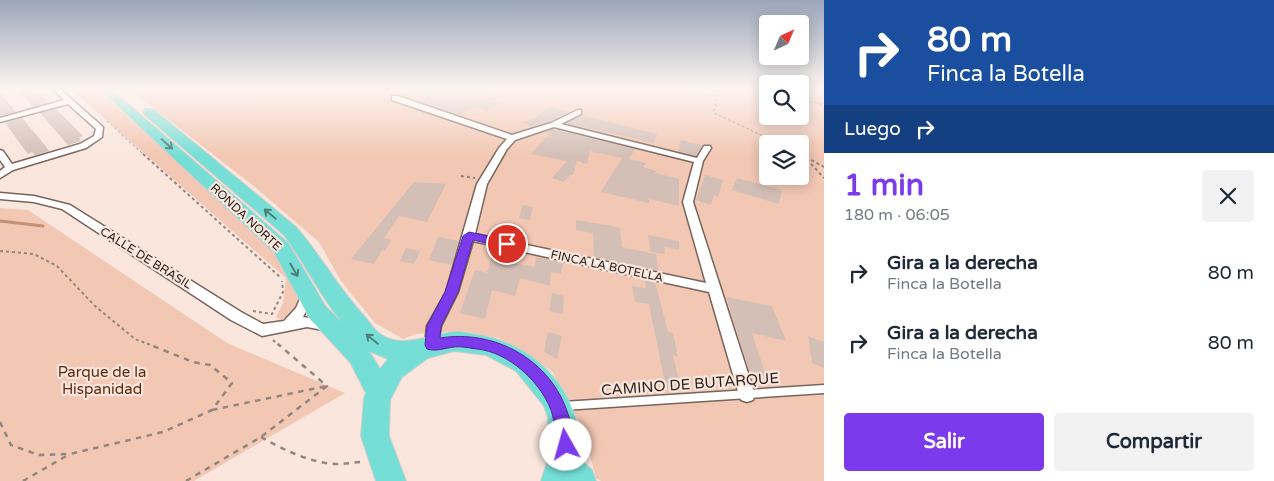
<!DOCTYPE html>
<html lang="es">
<meta charset="utf-8">
<style>
:root{--surface:#fff;--page:#f2f2f3;--text:#1f2937;--muted:#747a83;--accent:#7c3aed}
body{margin:0;font-family:"Varela Round",sans-serif;background:var(--page);color:var(--text);height:100vh;display:flex;flex-direction:column;font-size:19px;white-space:nowrap}
*{box-sizing:border-box;margin:0}
p{font-size:16px;color:var(--muted)}
.icon{flex:none;width:28px;height:28px;fill:none;stroke:currentColor;stroke-width:2;stroke-linecap:round;stroke-linejoin:round}
.map{position:relative;flex:1;overflow:hidden}
.sheet{display:flex;flex-direction:column;background:var(--surface);width:450px}
.sheet>*{flex:none}
.hud{background:#1a4fa0;color:#fff;overflow:hidden}
.needle{width:32px;rotate:44deg}
.fabs{position:absolute;left:759px;top:15px;display:grid;gap:10px}
.fabs a{display:grid;place-items:center;width:50px;height:50px;border-radius:5px;background:var(--surface);box-shadow:0 2px 12px #0003;font-size:25px}
.pin{position:absolute;display:grid;place-items:center;width:42px;height:42px;color:#fff;margin:-21px;border:2px solid #fff;border-radius:50%;box-shadow:0 1px 5px #0007}
.me{position:absolute;width:55px;margin:-28px;rotate:353deg;stroke-linejoin:round;filter:drop-shadow(0 0 4px #0008)}
.turn{display:flex;align-items:center;gap:18px;height:105px;padding:0 20px;font-size:22px}
.turn .icon{width:65px;height:65px;stroke-width:2.5}
.turn b{display:block;font-size:35px;line-height:42px}
.then{display:flex;align-items:center;height:48px;padding:0 20px;background:#0003;gap:10px;font-size:19px}
.round{display:grid;place-items:center;flex:none;width:52px;height:52px;border-radius:5px;background:var(--page)}
.overview{display:flex;align-items:center;justify-content:space-between;height:85px;padding:0 20px}
h1{font-size:30px;font-weight:800;line-height:38px;color:var(--accent)}
.cta{display:flex;gap:10px;margin-top:auto;padding:10px 20px}
.cta a{flex:1;height:58px;border-radius:5px;background:var(--accent);color:#fff;font-size:20px;font-weight:800;line-height:58px;text-align:center}
.cta a+a{background:var(--page);color:var(--text)}
ul{padding:0;list-style:none}
li{display:flex;align-items:center;gap:15px;height:70px;padding:0 20px}
li div{flex:1}
li b{display:block;font-size:19px}
li em{font-style:normal}
main{display:flex;flex:1;min-height:0}
.map>svg:first-child{display:block}
.green{fill:#f2c7b3;fill-rule:evenodd}
.lines{fill:none;stroke-linecap:round;stroke-linejoin:round}
.stream{stroke:#c69076;stroke-width:3}
.building{fill:#d3bfb6}
.service-casing{stroke:#76655d;stroke-width:11}
.minor-casing{stroke:#76655d;stroke-width:3}
.primary-casing{stroke:#cfcecd;stroke-width:2}
.path-far2{stroke:#93857f;stroke-width:1;stroke-dasharray:2.5 2.5;stroke-linecap:butt}
.path-far1{stroke:#93857f;stroke-width:2;stroke-dasharray:3 3;stroke-linecap:butt}
.path{stroke:#93857f;stroke-width:2.5;stroke-dasharray:5.5 5.5;stroke-linecap:butt}
.service{stroke:#fff;stroke-width:8}
.minor{fill:#fff;fill-rule:evenodd}
.primary{fill:#75dfd6;fill-rule:evenodd}
.oneway{stroke:#4e8079}
.route{fill:#7c3aed;stroke:#51269a}
.labels{text-anchor:middle;dominant-baseline:central;stroke-width:4.5;stroke-linejoin:round;paint-order:stroke}
.street-label{font-size:12px;fill:#27201c;stroke:#fae6dd}
.near-park-label{font-size:15px;fill:#5e2b0e;stroke:#fae6dd}
.near-street-label{font-size:15px;fill:#27201c;stroke:#fae6dd}
</style>
<main>
<div class="map">
<svg width="824" height="481" viewBox="0 0 824 481">
<rect width="100%" height="100%" fill="#fae6dd"/>
<g class="green">
<path d="M71 89H97L260 236C269 247 299 286 298 300 298 310 289 316 281 320L276 317 283 303 286 278Z"/>
<path d="M129 89H767L768 116H800V89H824V481H601L596 478 583 429 552 371 499 338 462 331 416 334 403 339 375 323 341 281 319 242 255 187ZM768 144H800V176H768Z"/>
<path d="M0 208 28 210 227 343 345 393 194 481H0Z"/>
</g>
<g class="lines">
<path class="stream" d="M0 221 43 226"/>
</g>
<g class="building">
<path d="M17 88H34L49 102 33 107Z"/>
<path d="M414 88H496L485 95 497 99 493 101 500 103 488 111 474 107 461 115 399 94Z"/>
<path d="M0 93 16 112 0 116Z"/>
<path d="M550 106 570 112 550 121 532 127 521 122 534 119Z"/>
<path d="M56 109 83 136 79 138 81 141 68 145 40 113Z"/>
<path d="M582 115 645 131 657 134 654 143 566 123Z"/>
<path d="M22 118 44 144 49 151 35 155 32 152 28 154 5 123Z"/>
<path d="M554 129 635 149 629 159 646 163 643 167 656 171 655 173 679 179V206L649 199V203L601 192 622 158 590 151 587 164 577 161 573 175H570L564 182 552 178 567 161 531 154 550 133 546 132Z"/>
<path d="M681 140 702 145 696 156 678 151Z"/>
<path d="M705 175 723 180 718 197 714 195 711 205 696 200Z"/>
<path d="M737 178 782 190 779 204 732 190Z"/>
<path d="M414 182 446 184 427 222 399 216 384 238 391 240 385 251 382 250 374 264 351 259Z"/>
<path d="M523 205 533 207 530 220 519 218Z"/>
<path d="M576 220 618 227 620 229 622 247 656 254 658 271 594 257 593 233 576 230Z"/>
<path d="M648 235 679 241V250L664 247 665 254 651 252Z"/>
<path d="M438 237 459 241 452 265 429 260Z"/>
<path d="M406 248 420 251 414 264 400 261Z"/>
<path d="M536 257 563 262 561 274 551 272 550 286 520 278 515 296 492 290 485 319 460 313 475 270 487 273 491 258 535 267Z"/>
<path d="M645 280 655 282 668 332 673 333 678 357 673 355 680 387 666 388 649 304 635 302 632 286 646 288Z"/>
<path d="M552 293 564 296 563 314 549 311Z"/>
<path d="M726 297 772 306 786 341 752 333 766 376H751Z"/>
<path d="M548 332 562 336 557 359 544 352Z"/>
<path d="M808 336 824 342V368L812 363Z"/>
</g>
<g class="lines">
<g class="service-casing">
<path id="service" d="M563 406 824 389"/>
</g>
<g class="minor-casing">
<g id="minor">
<path d="M53 89H60L103 127 102 137 86 148 13 170 0 178V171L5 167 0 160V150L3 151 12 164 80 144 94 136 96 129 68 104 0 122V118L64 100Z"/>
<path d="M392 96H398L512 135 551 123 578 110H581V114L561 124 697 158 704 146H710L711 148 703 161 693 202 755 395 753 400 747 402 741 400 739 395 709 292 473 241 458 292 441 326 437 349 432 351 427 349 425 345 427 326 446 292 477 184 499 148 507 139 392 100ZM554 127 694 162 683 202 706 283 475 234 487 184 507 149 515 140Z"/>
<path d="M0 193 34 196 70 205 241 312 263 324 284 321 296 308 303 292H313L314 295 303 317 333 322 335 326 333 330 328 331 307 327 262 336 231 320 62 209 34 202 0 199Z"/>
</g>
</g>
<g class="primary-casing">
<path id="primary" d="M100 89H111L288 243 326 307 344 324C320 297 306 264 284 235L145 115 143 112 145 109H153L296 227C321 256 339 289 365 317 370 323 374 330 380 334 402 350 430 334 454 332 460 331 466 333 472 334 534 341 586 394 578 458L592 470 596 481H541L548 460 550 439 548 418 544 406 516 371 486 355 454 351 428 358 402 377 390 400 389 436 406 481H376L361 436 364 398 366 393 350 362 310 319 274 252ZM369 351 388 359 380 369Z"/>
</g>
<g class="path-far2">
<path d="M678 89 716 96"/>
<path d="M718 89 714 113 780 144"/>
<path d="M763 89 768 90"/>
<path d="M800 99 824 105"/>
<path d="M107 121 144 155"/>
</g>
<g class="path-far1">
<path d="M143 154 280 277"/>
<path d="M803 155 824 178"/>
<path d="M806 157 824 167"/>
<path d="M461 176 475 178"/>
<path d="M0 251 34 254 57 266 95 306 135 339 151 345"/>
<path d="M253 311 272 314 283 292 282 281"/>
<path d="M273 340 279 345"/>
</g>
<g class="path">
<path d="M212 410 327 386"/>
<path d="M0 422 11 445 39 455 70 454 163 432 212 410 232 383 210 365 193 362 148 344"/>
<path d="M261 437C284 450 312 464 339 464 347 464 355 462 363 462"/>
<path d="M23 481 68 455"/>
<path d="M186 481 261 437 327 386 278 344"/>
</g>
<use href="#service" class="service"/>
<use href="#minor" class="minor"/>
<use href="#primary" class="primary"/>
</g>
<defs><path id="oneway-shaft" d="M-6 0H5M1.5-3L5.5 0L1.5 3" fill="none" stroke-width="1.6" stroke-linecap="round" stroke-linejoin="round" transform="scale(1.25)"/></defs>
<g class="oneway">
<use href="#oneway-shaft" transform="translate(167 144) rotate(42)"/>
<use href="#oneway-shaft" transform="translate(270 214) rotate(-140)"/>
<use href="#oneway-shaft" transform="translate(294 270) rotate(60)"/>
<use href="#oneway-shaft" transform="translate(372 339) rotate(-141)"/>
</g>
<linearGradient id="sky" x2="0" y2="1"><stop stop-color="#9aa6ba"/><stop offset="0.57" stop-color="#fdf4f0"/><stop offset="1" stop-color="#fdf4f0" stop-opacity="0"/></linearGradient>
<rect width="824" height="156" fill="url(#sky)"/>
<path class="route" d="M469 232 507 240 512 244 507 248 473 240 458 292 441 326 440 338C495 329 551 360 568 414 572 425 576 440 572 451L566 454 559 451C554 438 556 424 551 410 540 381 508 352 477 349 469 348 461 346 454 347 445 348 436 352 427 349L425 345 427 326 445 292 463 236Z"/>
<g class="labels">
<g class="street-label">
<text transform="translate(246 217) rotate(43)">RONDA NORTE</text>
<text transform="translate(146 258) rotate(32)">CALLE DE BRASIL</text>
<text transform="translate(607 266) rotate(12)">FINCA LA BOTELLA</text>
</g>
<g class="near-park-label">
<text x="102" y="372">Parque de la<tspan x="102" dy="17">Hispanidad</tspan></text>
</g>
<g class="near-street-label">
<text transform="translate(690 384) rotate(-4)">CAMINO DE BUTARQUE</text>
</g>
</g>
</svg>
<div class="fabs">
<a><svg class="needle" viewBox="-14 -14 28 28"><path d="M0-13l5 13h-10z" fill="#e53935"/><path d="M0 13l5-13h-10z" fill="#747a83"/></svg></a>
<a><svg class="icon" aria-label="search" viewBox="0 0 24 24"><circle cx="10" cy="10" r="6"/><path d="M15 15l6 6"/></svg></a>
<a><svg class="icon" aria-label="layers" viewBox="0 0 24 24"><path d="M12 4l9 5-9 5-9-5zM3 14l9 5 9-5"/></svg></a>
</div>
<div class="pin" style="left:507px;top:244px;background:#d93025"><svg class="icon" aria-label="arrive" viewBox="0 0 24 24"><path d="M6 21V4h12l-3 4 3 4H6"/></svg></div>
<svg class="me" style="left:566px;top:445px" viewBox="-20 -20 40 40"><circle r="19" fill="#fff"/><path d="M0-13L10 11 0 6-10 11z" fill="#7c3aed"/></svg>
</div>
<section class="sheet">
<div class="hud">
<div class="turn"><svg class="icon" aria-label="right" viewBox="0 0 24 24"><path d="M7 20v-9h11M14 6l5 5-5 5"/></svg><div><b>80 m</b>Finca la Botella</div></div>
<div class="then">Luego<svg class="icon" aria-label="right" viewBox="0 0 24 24"><path d="M7 20v-9h11M14 6l5 5-5 5"/></svg></div>
</div>
<div class="overview"><div><h1>1 min</h1><p>180 m · 06:05</p></div><a class="round"><svg class="icon" aria-label="close" viewBox="0 0 24 24"><path d="M6 6l12 12M18 6L6 18"/></svg></a></div>
<ul>
<li><svg class="icon" aria-label="right" viewBox="0 0 24 24"><path d="M7 20v-9h11M14 6l5 5-5 5"/></svg><div><b>Gira a la derecha</b><p>Finca la Botella</p></div><em>80 m</em></li>
<li><svg class="icon" aria-label="right" viewBox="0 0 24 24"><path d="M7 20v-9h11M14 6l5 5-5 5"/></svg><div><b>Gira a la derecha</b><p>Finca la Botella</p></div><em>80 m</em></li>
</ul>
<div class="cta"><a>Salir</a><a>Compartir</a></div>
</section>
</main>
